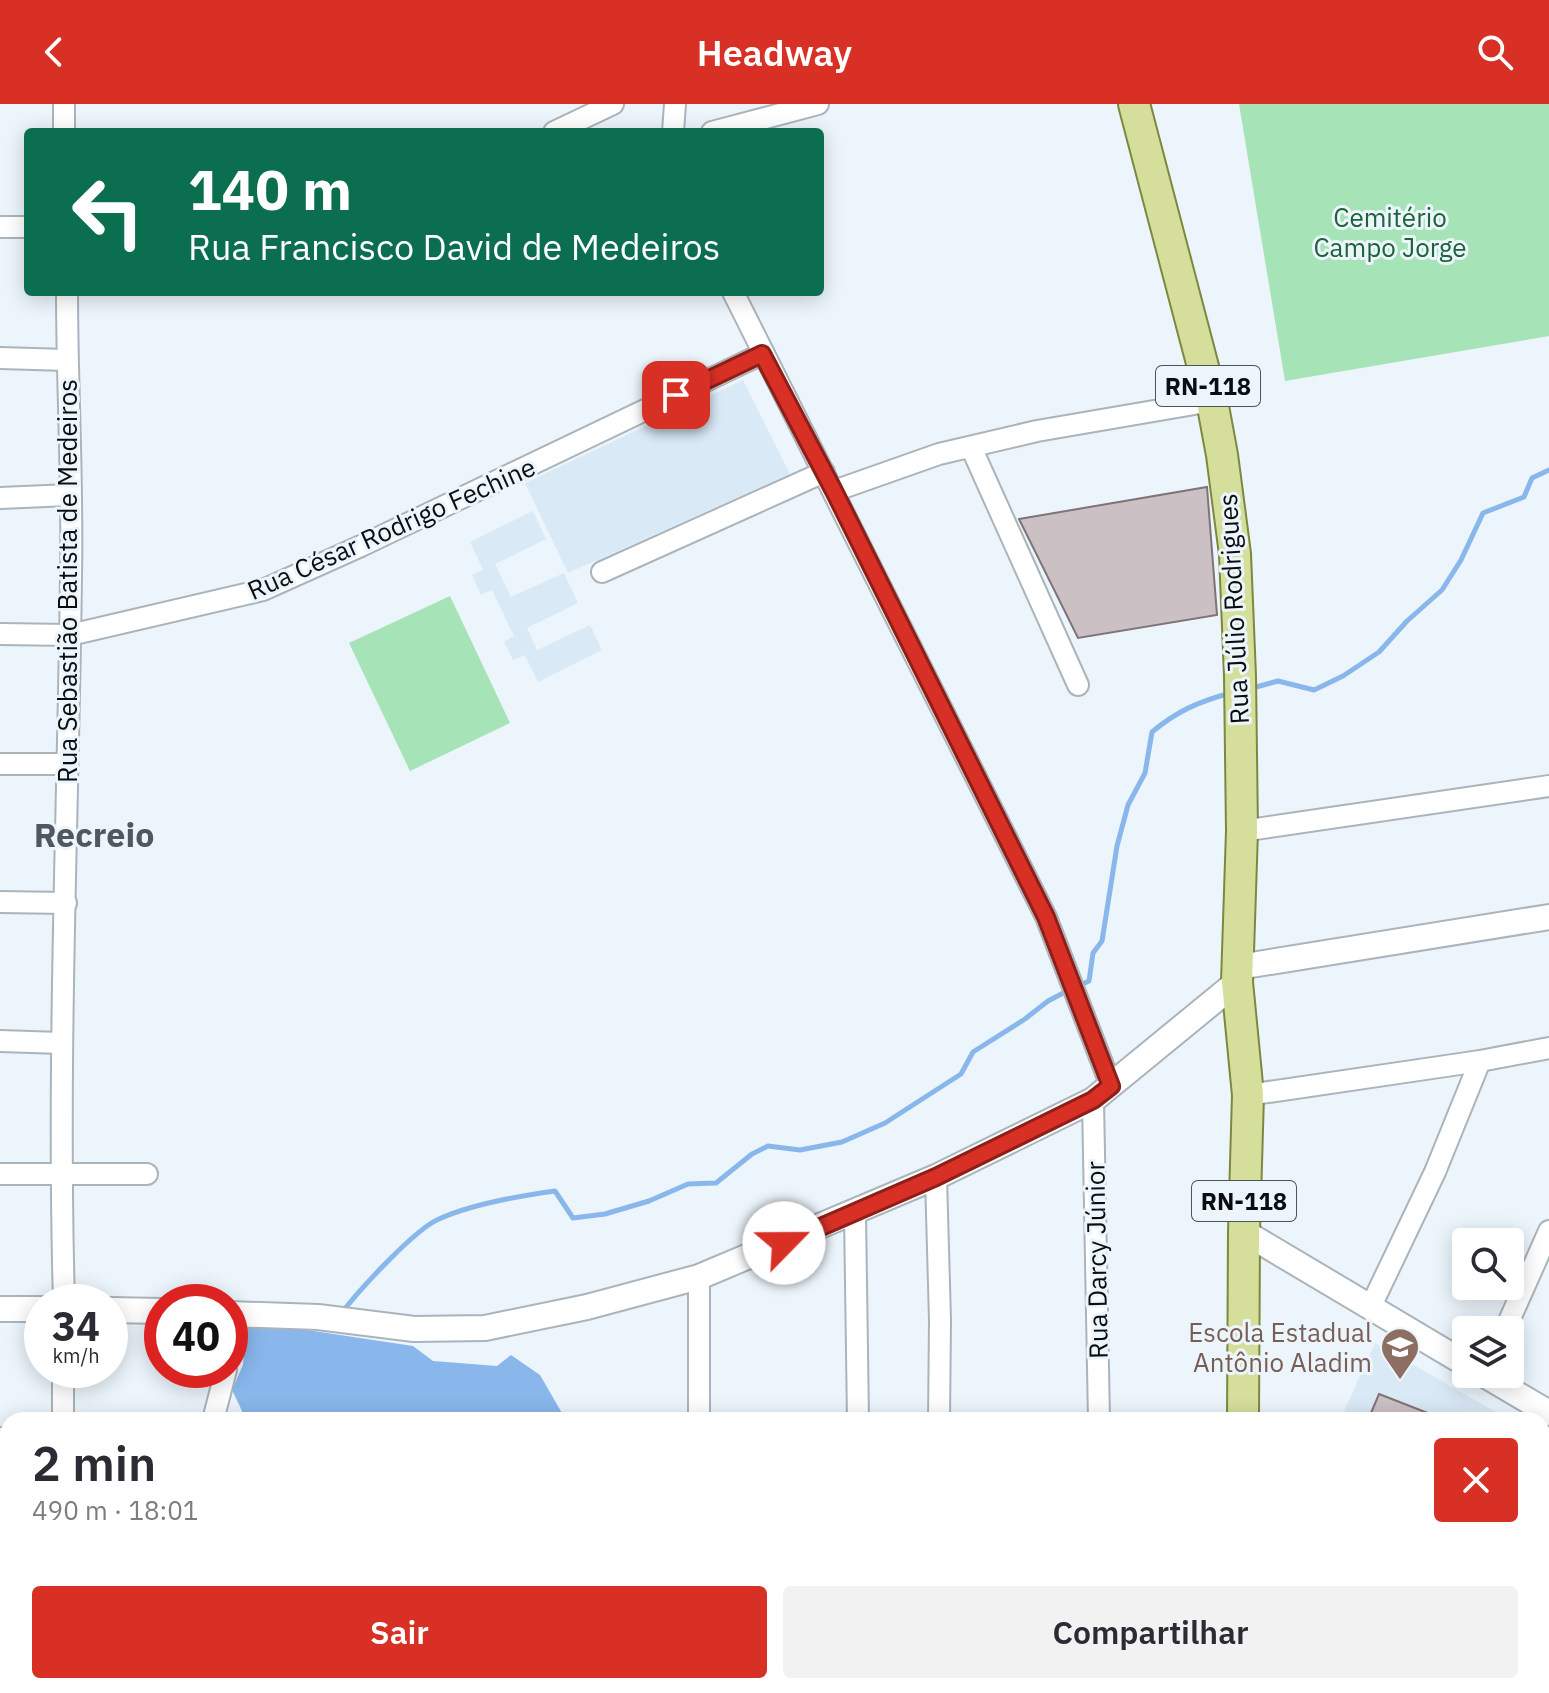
<!DOCTYPE html>
<html lang="pt">
<meta charset="utf-8">
<style>
:root{--surface:#fff;--page:#f2f2f3;--text:#2b2b33;--muted:#7c7c81;--accent:#d93025}
body{margin:0;font-family:"IBM Plex Sans",sans-serif;background:var(--page);color:var(--text);height:100vh;display:flex;flex-direction:column;font-size:30px;white-space:nowrap}
*{box-sizing:border-box;margin:0}
p{font-size:26px;color:var(--muted)}
.icon{flex:none;width:44px;height:44px;fill:none;stroke:currentColor;stroke-width:2;stroke-linecap:round;stroke-linejoin:round}
.map{position:relative;flex:1;overflow:hidden}
.sheet{position:absolute;left:0px;top:1308px;width:1550px;height:282px;display:flex;flex-direction:column;background:var(--surface);border-radius:24px 24px 0 0;box-shadow:0 4px 20px #0003}
.sheet>*{flex:none}
.guide{position:absolute;left:24px;top:24px;width:800px;height:168px;border-radius:8px;box-shadow:0 4px 20px #0003;background:#0b6e4f;color:#fff;overflow:hidden}
.fabs{position:absolute;left:1452px;top:1124px;display:grid;gap:16px}
.fabs a{display:grid;place-items:center;width:72px;height:72px;border-radius:8px;background:var(--surface);box-shadow:0 4px 20px #0003;font-size:40px}
.speed{position:absolute;left:24px;top:1180px;display:flex;gap:16px;font-size:40px;font-weight:700;text-align:center}
.speed>*{display:grid;place-content:center;width:104px;height:104px;border-radius:50%;background:var(--surface);box-shadow:0 4px 20px #0003;line-height:1}
.speed small{font-size:20px;font-weight:400}
.speed .limit{border:12px solid #d22;background:#fff;color:#111}
.pin{position:absolute;display:grid;place-items:center;width:68px;height:68px;color:#fff;margin:-34px;border-radius:16px;box-shadow:0 4px 12px #0006}
.me{position:absolute;width:88px;margin:-44px;rotate:67deg;stroke-linejoin:round;filter:drop-shadow(0 0 6px #0008)}
.turn{display:flex;align-items:center;gap:28px;height:168px;padding:0 32px;font-size:36px}
.turn .icon{width:104px;height:104px;stroke-width:2.5}
.turn b{display:block;font-size:56px;line-height:68px}
.round{display:grid;place-items:center;flex:none;width:84px;height:84px;border-radius:8px;background:var(--page)}
.head{display:flex;align-items:center;justify-content:space-between;height:136px;padding:0 32px}
h1{font-size:48px;font-weight:600;line-height:60px}
.button{display:flex;gap:16px;margin-top:auto;padding:16px 32px}
.button a{flex:1;height:92px;border-radius:8px;background:var(--accent);color:#fff;font-size:32px;font-weight:600;line-height:92px;text-align:center}
.button a+a{background:var(--page);color:var(--text)}
header{display:flex;justify-content:space-between;align-items:center;height:104px;padding:0 32px;background:var(--accent);color:#fff;font-size:36px;font-weight:600}
.map>svg:first-child{display:block}
.built{fill:#d9e9f5}
.green{fill:#a6e3b7}
.water{fill:#89b7ec}
.lines{fill:none;stroke-linecap:round;stroke-linejoin:round}
.stream{stroke:#89b7ec;stroke-width:5}
.building{fill:#cbc0c3;stroke:#7e7376;stroke-width:2}
.minor-casing{stroke:#abb4bb;stroke-width:24}
.tertiary-casing{stroke:#abb4bb;stroke-width:28}
.primary-casing{stroke:#7c883f;stroke-width:34}
.minor{stroke:#fff;stroke-width:20}
.tertiary{stroke:#fff;stroke-width:24}
.primary{stroke:#d5df9b;stroke-width:30}
.route-casing{stroke:#8d1f18;stroke-width:20}
.route{stroke:#d93025;stroke-width:14}
.labels{text-anchor:middle;dominant-baseline:central;stroke-width:6;stroke-linejoin:round;paint-order:stroke}
.shield{fill:#ecf5fc;stroke:#4e5357;stroke-width:2}
.shield-label{font-size:24px;font-weight:bold;fill:#0b0e10}
.park-label{font-size:26px;fill:#1e6339;stroke:#ecf5fc}
.street-label{font-size:26px;fill:#0b0e10;stroke:#ecf5fc}
.education-label{font-size:26px;fill:#785e54;stroke:#ecf5fc;text-anchor:end}
.district-label{font-size:34px;font-weight:bold;fill:#50585e;stroke:#ecf5fc}
</style>
<header><svg class="icon" aria-label="back" viewBox="0 0 24 24"><path d="M15 5l-7 7 7 7"/></svg>Headway<svg class="icon" aria-label="search" viewBox="0 0 24 24"><circle cx="10" cy="10" r="6"/><path d="M15 15l6 6"/></svg></header>
<div class="map">
<svg width="1549" height="1589" viewBox="0 0 1549 1589">
<rect width="100%" height="100%" fill="#ecf5fc"/>
<g class="built">
<path d="M743 276 790 370 568 469 525 379Z"/>
<path d="M533 407 546 435 495 460 511 493 564 469 578 499 527 524 537 546 590 521 602 546 538 578 525 551 513 556 504 538 514 532 492 486 481 491 472 471 483 466 470 438Z"/>
<path d="M1375 1239 1510 1316H1340Z"/>
<path d="M1361 1582H1466L1463 1589H1374Z"/>
</g>
<g class="green">
<path d="M1239 0H1549V232L1285 277Z"/>
<path d="M450 492 510 619 410 667 349 539Z"/>
</g>
<g class="water">
<path d="M247 1217 413 1242 433 1257 497 1262 511 1251 540 1271 566 1316H241L242 1307 232 1286 243 1261Z"/>
<path d="M231 1582H545L546 1589H231Z"/>
</g>
<g class="lines">
<g class="stream">
<path d="M1249 585 1278 577 1314 586 1343 572 1379 548 1407 517 1442 486 1461 456 1483 409 1524 393 1532 374 1549 366"/>
<path d="M1078 882 1089 877 1093 849 1102 837 1117 742 1128 701 1145 669 1152 628C1177 607 1200 597 1231 589"/>
<path d="M341 1210C358 1187 415 1125 439 1115 472 1100 519 1092 555 1087L573 1114 605 1110 649 1097 688 1080 716 1079 752 1050 768 1042 800 1046 842 1038 885 1019 961 970 973 948 1025 915 1048 897 1069 886"/>
</g>
</g>
<g class="building">
<path d="M1207 383 1217 511 1078 534 1019 415Z"/>
<path d="M1379 1290 1443 1315V1316H1368Z"/>
</g>
<g class="lines">
<g class="minor-casing">
<g id="minor">
<path d="M64 0V28"/>
<path d="M554 28 613 0"/>
<path d="M673 28 675 0"/>
<path d="M712 28 818 0"/>
<path d="M0 123H28"/>
<path d="M733 188 1046 813 1111 982"/>
<path d="M0 254 67 256"/>
<path d="M971 343 1078 581"/>
<path d="M834 387 939 350 1037 327 1212 297"/>
<path d="M0 394 69 391"/>
<path d="M602 468 824 368"/>
<path d="M0 530 70 531 263 486 361 442 762 250"/>
<path d="M0 660H67"/>
<path d="M1242 727 1549 682"/>
<path d="M0 798 66 799"/>
<path d="M0 937 61 939"/>
<path d="M1248 991 1480 957 1549 944"/>
<path d="M1093 996 1099 1316"/>
<path d="M0 1070H147"/>
<path d="M936 1073 940 1216 939 1316"/>
<path d="M855 1109 858 1316"/>
<path d="M699 1173V1316"/>
<path d="M64 1198C57 956 68 714 71 472 73 378 67 283 67 188"/>
<path d="M1371 1202 1435 1068 1480 957"/>
<path d="M1505 1226 1549 1127"/>
<path d="M230 1247 238 1210"/>
<path d="M63 1316V1266"/>
<path d="M213 1316 226 1266"/>
<path d="M0 1334H8"/>
<path d="M1542 1453 1549 1438"/>
<path d="M0 1473 8 1474"/>
<path d="M1542 1478 1549 1482"/>
<path d="M62 1582V1589"/>
<path d="M709 1582 712 1589"/>
<path d="M859 1582V1589"/>
<path d="M1331 1582 1344 1589"/>
<path d="M1530 1582 1543 1589"/>
<path d="M180 1589 181 1582"/>
<path d="M1476 1589 1480 1582"/>
</g>
</g>
<g class="tertiary-casing">
<g id="tertiary">
<path d="M1239 863 1549 813"/>
<path d="M1244 1128 1466 1260"/>
<path d="M0 1205H42"/>
<path d="M110 1206 162 1207"/>
<path d="M230 1210 318 1213 414 1225 485 1224 587 1203 699 1173 936 1073 1093 996 1237 878"/>
<path d="M1483 1270 1549 1309"/>
</g>
</g>
<g class="primary-casing">
<g id="primary">
<path d="M1134 0 1212 297 1222 351 1235 450 1240 572 1242 727 1237 878 1248 991 1244 1128 1243 1316"/>
<path d="M1241 1582V1589"/>
</g>
</g>
<use href="#minor" class="minor"/>
<use href="#tertiary" class="tertiary"/>
<use href="#primary" class="primary"/>
</g>
<g class="lines">
<g class="route-casing">
<path id="route" d="M676 291 762 250 834 387 1046 813 1111 982 1093 996 936 1073 784 1139"/>
</g>
<use href="#route" class="route"/>
</g>
<defs>
<g id="school-pin" transform="scale(2)"><path d="M0 17L-7.5 6A9.5 9.5 0 1 1 7.5 6Z" fill="#8d6e63" stroke="#ecf5fc"/><path d="M0-5L7-2L0 1L-7-2ZM-4 1L0 2.5L4 1V4Q0 6-4 4Z" fill="#fff"/></g>
</defs>
<g fill-rule="evenodd">
<use href="#school-pin" x="1400" y="1243"/>
</g>
<g class="labels">
<g class="shield">
<rect x="1156" y="262" width="104" height="40" rx="6"/>
<rect x="1192" y="1077" width="104" height="40" rx="6"/>
</g>
<g class="shield-label">
<text x="1208" y="282">RN-118</text>
<text x="1244" y="1097">RN-118</text>
</g>
<g class="park-label">
<text x="1390" y="113">Cemitério<tspan x="1390" dy="30">Campo Jorge</tspan></text>
</g>
<g class="street-label">
<text transform="translate(391 424) rotate(-24)">Rua César Rodrigo Fechine</text>
<text transform="translate(67 477) rotate(-90)">Rua Sebastião Batista de Medeiros</text>
<text transform="translate(1233 505) rotate(-93)">Rua Júlio Rodrigues</text>
<text transform="translate(1096 1156) rotate(-91)">Rua Darcy Júnior</text>
</g>
<g class="education-label">
<text x="1372" y="1228">Escola Estadual<tspan x="1372" dy="30">Antônio Aladim</tspan></text>
</g>
<g class="district-label">
<text x="94" y="730">Recreio</text>
</g>
</g>
</svg>
<div class="fabs">
<a><svg class="icon" aria-label="search" viewBox="0 0 24 24"><circle cx="10" cy="10" r="6"/><path d="M15 15l6 6"/></svg></a>
<a><svg class="icon" aria-label="layers" viewBox="0 0 24 24"><path d="M12 4l9 5-9 5-9-5zM3 14l9 5 9-5"/></svg></a>
</div>
<div class="speed"><div>34<small>km/h</small></div><div class="limit">40</div></div>
<div class="pin" style="left:676px;top:291px;background:#d93025"><svg class="icon" aria-label="arrive" viewBox="0 0 24 24"><path d="M6 21V4h12l-3 4 3 4H6"/></svg></div>
<svg class="me" style="left:784px;top:1139px" viewBox="-20 -20 40 40"><circle r="19" fill="#fff"/><path d="M0-13L10 11 0 6-10 11z" fill="#d93025"/></svg>
<div class="guide">
<div class="turn"><svg class="icon" aria-label="left" viewBox="0 0 24 24"><path d="M17 20v-9H6M10 6l-5 5 5 5"/></svg><div><b>140 m</b>Rua Francisco David de Medeiros</div></div>
</div>
<section class="sheet">
<div class="head"><div><h1>2 min</h1><p>490 m · 18:01</p></div><a class="round" style="background:#d93025;color:#fff"><svg class="icon" aria-label="close" viewBox="0 0 24 24"><path d="M6 6l12 12M18 6L6 18"/></svg></a></div>
<div class="button"><a>Sair</a><a>Compartilhar</a></div>
</section>
</div>
